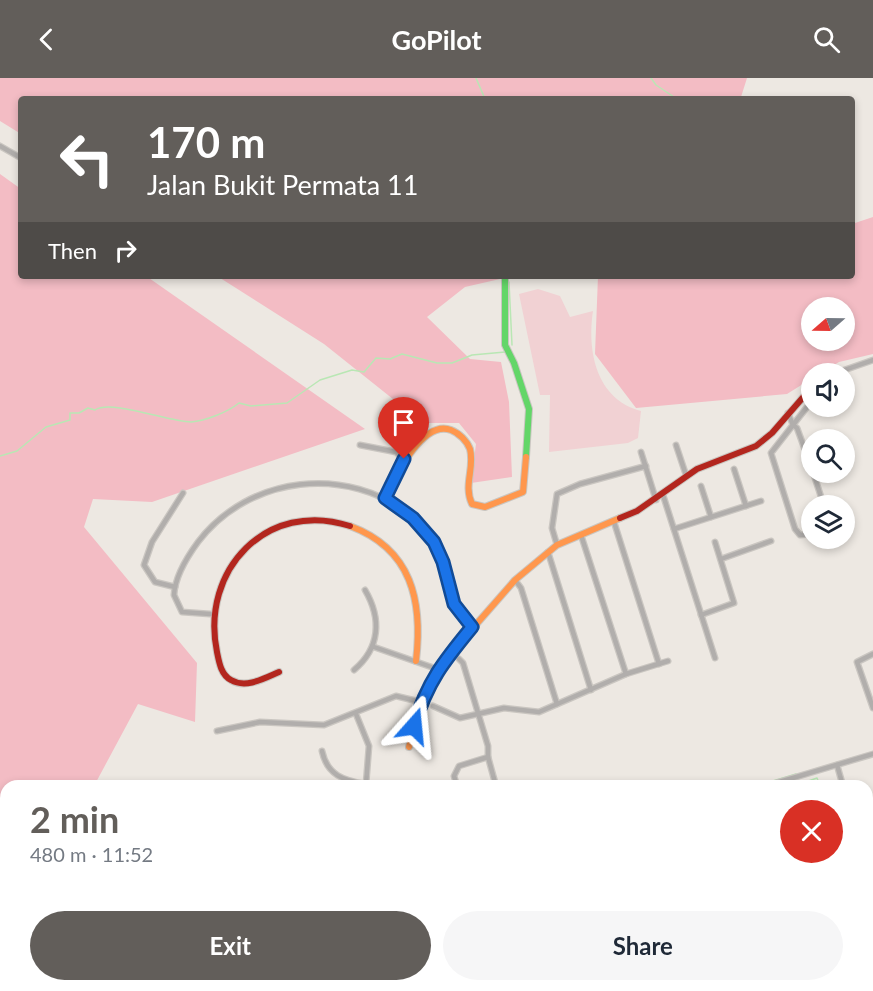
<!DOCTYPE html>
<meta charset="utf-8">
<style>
:root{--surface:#fff;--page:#f6f6f7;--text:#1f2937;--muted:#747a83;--accent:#625e5a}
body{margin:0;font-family:Lato,sans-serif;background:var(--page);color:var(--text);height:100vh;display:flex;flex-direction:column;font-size:22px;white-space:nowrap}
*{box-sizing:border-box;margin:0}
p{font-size:20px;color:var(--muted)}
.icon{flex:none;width:33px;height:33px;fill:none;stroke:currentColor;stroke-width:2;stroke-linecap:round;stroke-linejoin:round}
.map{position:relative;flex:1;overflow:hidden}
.details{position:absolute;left:0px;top:702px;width:873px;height:212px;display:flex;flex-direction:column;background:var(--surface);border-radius:18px 18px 0 0;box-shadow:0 3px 9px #0003}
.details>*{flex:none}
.guide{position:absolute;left:18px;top:18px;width:837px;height:183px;border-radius:6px;box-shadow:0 3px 9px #0003;background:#625e5a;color:#fff;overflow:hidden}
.needle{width:39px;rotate:250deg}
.controls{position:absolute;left:801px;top:219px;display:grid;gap:12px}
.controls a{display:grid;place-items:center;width:54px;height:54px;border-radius:50%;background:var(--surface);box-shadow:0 3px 9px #0003;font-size:30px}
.pin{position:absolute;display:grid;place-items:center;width:51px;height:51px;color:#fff;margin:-62px -26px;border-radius:50% 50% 50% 0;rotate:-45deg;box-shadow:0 0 6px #0007}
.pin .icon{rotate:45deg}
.me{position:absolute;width:66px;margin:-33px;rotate:18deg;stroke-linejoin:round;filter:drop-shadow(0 0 4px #0008)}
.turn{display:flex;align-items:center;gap:21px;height:126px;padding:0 30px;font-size:27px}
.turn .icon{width:78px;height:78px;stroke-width:2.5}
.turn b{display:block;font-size:42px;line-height:51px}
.then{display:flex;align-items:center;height:57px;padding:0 30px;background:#0003;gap:12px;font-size:22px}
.round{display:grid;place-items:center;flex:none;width:63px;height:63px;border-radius:32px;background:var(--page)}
.overview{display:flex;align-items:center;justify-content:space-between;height:102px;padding:0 30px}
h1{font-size:36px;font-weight:700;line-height:45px;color:var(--accent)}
.primary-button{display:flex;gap:12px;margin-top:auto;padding:12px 30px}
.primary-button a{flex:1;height:69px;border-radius:36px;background:var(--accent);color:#fff;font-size:24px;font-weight:700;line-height:69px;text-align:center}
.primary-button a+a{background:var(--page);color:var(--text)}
header{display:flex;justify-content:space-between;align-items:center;height:78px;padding:0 30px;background:var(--accent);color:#fff;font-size:27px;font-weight:700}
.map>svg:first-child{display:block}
.green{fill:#f1d1d3}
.forest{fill:#f3bcc4;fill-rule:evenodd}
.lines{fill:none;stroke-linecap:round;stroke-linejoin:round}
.stream{stroke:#b9e7b4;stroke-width:1.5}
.street-casing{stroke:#cac6c1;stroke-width:7}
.fast-casing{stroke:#cac6c1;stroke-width:8}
.slow-casing{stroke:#cac6c1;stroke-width:8}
.jam-casing{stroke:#cac6c1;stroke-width:8}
.street{stroke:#b1aeac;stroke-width:4.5}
.fast{stroke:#63d668;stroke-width:6}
.slow{stroke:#ff974d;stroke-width:6}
.jam{stroke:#b3261e;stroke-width:6}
.route-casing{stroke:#114b97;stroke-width:15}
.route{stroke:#1a73e8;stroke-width:10}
</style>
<header><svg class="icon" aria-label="back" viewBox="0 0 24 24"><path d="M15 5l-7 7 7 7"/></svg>GoPilot<svg class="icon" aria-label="search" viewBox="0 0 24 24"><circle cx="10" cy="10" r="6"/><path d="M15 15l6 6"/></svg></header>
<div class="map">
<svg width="873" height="913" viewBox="0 0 873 913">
<rect width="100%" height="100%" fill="#ede8e2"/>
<path class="green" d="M538 211 560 218 570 239 593 233C587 273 596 321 641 333L638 360 628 365 549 374 550 317H540L519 216Z"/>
<g class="forest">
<path d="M0 0H747L741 19 751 21H21V56L0 43Z"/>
<path d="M0 96 21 111V198H146L365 351 152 424 93 421 84 449 197 585 195 644 138 626 94 708H6V908H578L580 913H0Z"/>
<path d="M873 139V276L839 284 821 295 812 296 811 301 787 316 636 330 595 276 598 198H852V146ZM812 230H844V262H812Z"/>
<path d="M217 198H499L500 201 465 209 427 239 470 281 501 284 509 324 512 399 471 405 476 366 459 345H423L324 266Z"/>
</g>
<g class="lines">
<g class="stream">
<path d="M476 0 485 21"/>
<path d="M651 0 656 7 677 21"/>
<path d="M509 204 512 267"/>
<path d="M0 378 17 373 46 349 70 342V335H79L88 330 95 332C111 321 169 344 191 344 205 343 228 334 239 325L251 328 287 325 320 302 352 292 364 294 376 280 390 281 402 276 437 285H452L472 277 505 274"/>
<path d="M800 706 817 700 820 708"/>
<path d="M756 708 796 696"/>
<path d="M867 729 873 727"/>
</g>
<g class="street-casing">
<g id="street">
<path d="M0 68 21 80"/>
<path d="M833 296 873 282"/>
<path d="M807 329 771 375 795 451 800 457 812 456"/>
<path d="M788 335 793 347 797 350 812 391"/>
<path d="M360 367 396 374 404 381"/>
<path d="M676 367 686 397"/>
<path d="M641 374 656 422"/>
<path d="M734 391 746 428"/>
<path d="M813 394 824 428"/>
<path d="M701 408 711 439"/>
<path d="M663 417 715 580"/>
<path d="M614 444 659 586"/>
<path d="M674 451 761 423"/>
<path d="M581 457 626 596"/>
<path d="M557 467 552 450 557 416 580 406 646 388"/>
<path d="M548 474 591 612"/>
<path d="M721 481 771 463"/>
<path d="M515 502 521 510 557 626"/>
<path d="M175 509 155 504 144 487 152 464 183 415"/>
<path d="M210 536 182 534 174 517C175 498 187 479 198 464 249 397 348 386 413 439 443 465 441 491 453 524 457 533 466 541 472 549"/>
<path d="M701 537 734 525 715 464"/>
<path d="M374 569 437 591"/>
<path d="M873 576 857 584 873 630"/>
<path d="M459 581 463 585 488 668V679L496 708"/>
<path d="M354 592C380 570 382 541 365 512"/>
<path d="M433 628 460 640 504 630 539 634 626 596 668 583"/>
<path d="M217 653 260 644 324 647 396 618 421 624"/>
<path d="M322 673C327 697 344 703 366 706L369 668 356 636"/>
<path d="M837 687 843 708"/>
<path d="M457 708 454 698 459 688 488 679"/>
<path d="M766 708 873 676"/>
<path d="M867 733 873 731"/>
<path d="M867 774 873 772"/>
<path d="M867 842 873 858"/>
<path d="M867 875 873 873"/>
<path d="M867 896 873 894"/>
<path d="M646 908 648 913"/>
<path d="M691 908 693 913"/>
<path d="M734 908 737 913"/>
<path d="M777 913 794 911"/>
<path d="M825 913 837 908"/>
</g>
</g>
<g class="fast-casing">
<path id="fast" d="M505 198V267L514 285 529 331 526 379"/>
</g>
<g class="slow-casing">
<g id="slow">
<path d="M385 420C395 400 422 341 451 352 459 355 467 363 470 371 475 390 463 407 472 426L485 429 523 414 526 379"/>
<path d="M350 448C412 471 423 523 416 583"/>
<path d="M409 669 421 624 437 591 515 502 557 467 620 440"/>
<path d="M867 887 873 885"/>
</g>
</g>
<g class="jam-casing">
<g id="jam">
<path d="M620 440 637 433 697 391 756 368 772 355 812 309"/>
<path d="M279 594C265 600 246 611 231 602 221 597 219 584 217 574 200 492 267 421 350 448"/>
<path d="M793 908H798"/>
</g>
</g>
<use href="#street" class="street"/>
<use href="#fast" class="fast"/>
<use href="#slow" class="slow"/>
<use href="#jam" class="jam"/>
</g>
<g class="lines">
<g class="route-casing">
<path id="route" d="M404 381 385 420 413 440 434 464 443 484 454 526 472 549C444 583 427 604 414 648"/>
</g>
<use href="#route" class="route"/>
</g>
</svg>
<div class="controls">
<a><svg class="needle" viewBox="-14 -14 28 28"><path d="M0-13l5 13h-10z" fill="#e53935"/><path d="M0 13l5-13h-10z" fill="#747a83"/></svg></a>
<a><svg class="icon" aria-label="sound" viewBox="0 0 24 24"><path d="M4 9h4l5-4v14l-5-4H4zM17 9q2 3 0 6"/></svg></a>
<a><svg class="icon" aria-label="search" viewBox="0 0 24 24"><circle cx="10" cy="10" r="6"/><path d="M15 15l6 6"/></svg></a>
<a><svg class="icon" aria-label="layers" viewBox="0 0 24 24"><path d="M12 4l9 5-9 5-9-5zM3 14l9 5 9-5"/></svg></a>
</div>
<div class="pin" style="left:404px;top:381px;background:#d93025"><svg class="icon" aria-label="arrive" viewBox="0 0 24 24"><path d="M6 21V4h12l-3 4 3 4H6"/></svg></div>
<svg class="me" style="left:414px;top:648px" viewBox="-20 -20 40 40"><path d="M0-17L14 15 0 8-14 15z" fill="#1a73e8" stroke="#fff" stroke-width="4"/></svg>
<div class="guide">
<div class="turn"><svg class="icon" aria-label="left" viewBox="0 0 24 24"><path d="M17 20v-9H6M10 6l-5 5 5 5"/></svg><div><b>170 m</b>Jalan Bukit Permata 11</div></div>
<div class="then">Then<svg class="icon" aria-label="right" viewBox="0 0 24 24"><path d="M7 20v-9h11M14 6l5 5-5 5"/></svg></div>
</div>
<section class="details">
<div class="overview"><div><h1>2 min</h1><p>480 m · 11:52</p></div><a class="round" style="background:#d93025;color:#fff"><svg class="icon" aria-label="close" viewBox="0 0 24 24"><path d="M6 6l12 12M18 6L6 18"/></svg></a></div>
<div class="primary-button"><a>Exit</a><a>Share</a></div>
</section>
</div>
